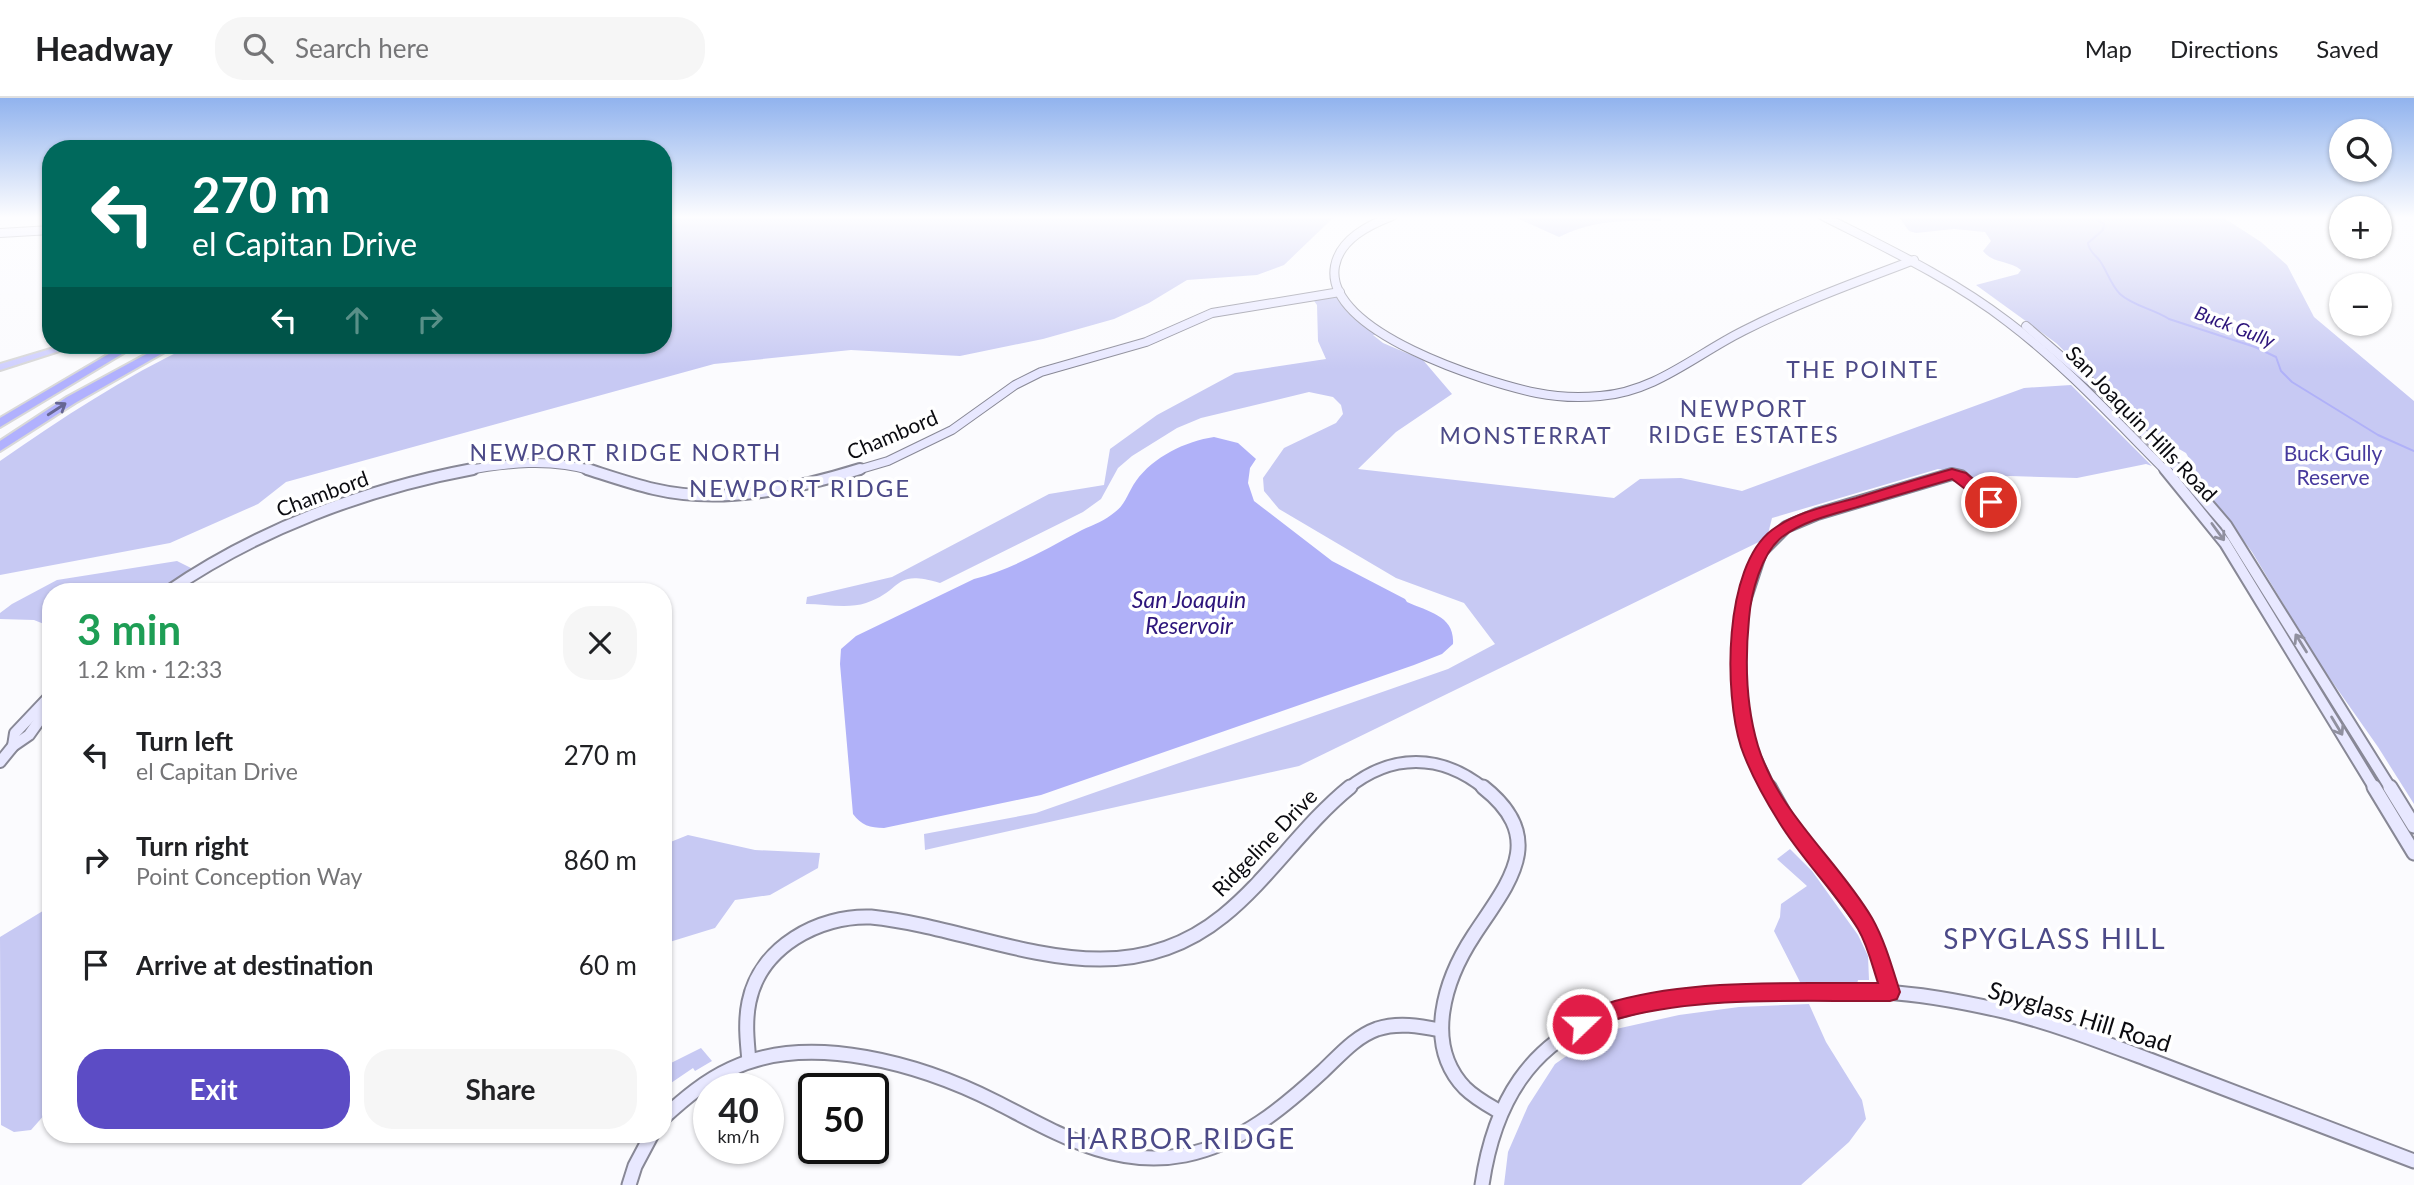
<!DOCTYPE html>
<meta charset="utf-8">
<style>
:root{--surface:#fff;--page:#f6f6f6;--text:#202124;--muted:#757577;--line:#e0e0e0;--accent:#5c4cc5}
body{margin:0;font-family:Lato,sans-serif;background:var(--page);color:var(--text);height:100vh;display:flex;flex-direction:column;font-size:26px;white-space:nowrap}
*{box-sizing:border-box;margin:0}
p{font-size:23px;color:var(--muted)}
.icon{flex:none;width:38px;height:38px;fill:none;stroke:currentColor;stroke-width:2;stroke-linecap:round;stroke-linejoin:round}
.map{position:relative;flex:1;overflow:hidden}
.side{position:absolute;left:42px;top:485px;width:630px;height:560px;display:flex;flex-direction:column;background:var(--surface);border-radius:28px;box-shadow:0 2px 5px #0004}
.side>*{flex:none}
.hud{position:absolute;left:42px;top:42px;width:630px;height:214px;border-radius:28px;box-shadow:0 2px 5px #0004;background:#00695c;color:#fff;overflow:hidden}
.fabs{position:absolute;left:2329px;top:21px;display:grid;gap:14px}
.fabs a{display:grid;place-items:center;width:63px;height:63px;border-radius:50%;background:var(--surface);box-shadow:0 2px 5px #0004;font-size:35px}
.speed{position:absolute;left:693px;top:975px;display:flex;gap:14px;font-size:35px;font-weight:700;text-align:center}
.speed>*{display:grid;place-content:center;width:91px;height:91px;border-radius:50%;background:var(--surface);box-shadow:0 2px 5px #0004;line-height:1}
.speed small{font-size:18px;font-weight:400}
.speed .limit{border:4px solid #111;border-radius:10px;background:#fff;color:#111}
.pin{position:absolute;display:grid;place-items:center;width:60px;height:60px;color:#fff;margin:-30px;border:4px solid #fff;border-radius:50%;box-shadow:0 2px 7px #0007}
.me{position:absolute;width:77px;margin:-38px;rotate:68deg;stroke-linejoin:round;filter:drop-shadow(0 0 5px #0008)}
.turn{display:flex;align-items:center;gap:24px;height:147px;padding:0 35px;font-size:32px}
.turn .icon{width:91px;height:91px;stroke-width:2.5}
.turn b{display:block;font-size:49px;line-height:60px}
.lanes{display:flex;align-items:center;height:66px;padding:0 35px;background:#0003;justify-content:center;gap:35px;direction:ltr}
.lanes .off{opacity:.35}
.round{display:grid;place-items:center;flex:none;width:74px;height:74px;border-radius:28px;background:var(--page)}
.headline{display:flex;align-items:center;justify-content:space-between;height:119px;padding:0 35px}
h1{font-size:42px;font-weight:700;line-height:52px;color:#1e9e55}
.primary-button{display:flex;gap:14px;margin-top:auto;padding:14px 35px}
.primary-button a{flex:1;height:80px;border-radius:28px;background:var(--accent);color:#fff;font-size:28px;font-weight:700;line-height:80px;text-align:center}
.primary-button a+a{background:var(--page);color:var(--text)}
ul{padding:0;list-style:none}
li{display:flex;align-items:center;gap:21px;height:105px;padding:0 35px}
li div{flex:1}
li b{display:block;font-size:26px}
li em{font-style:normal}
header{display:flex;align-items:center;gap:42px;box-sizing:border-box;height:98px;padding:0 35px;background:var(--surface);border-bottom:2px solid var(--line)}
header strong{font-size:33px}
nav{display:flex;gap:38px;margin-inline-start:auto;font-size:24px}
.search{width:490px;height:63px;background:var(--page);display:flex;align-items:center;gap:18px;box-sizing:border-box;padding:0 24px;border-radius:28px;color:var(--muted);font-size:26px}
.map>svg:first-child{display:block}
.green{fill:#c7c9f3}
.water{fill:#b0b1f8}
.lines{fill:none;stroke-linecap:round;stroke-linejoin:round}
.stream{stroke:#b0b1f8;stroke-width:2}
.secondary-far2-casing{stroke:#888896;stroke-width:10}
.secondary-far1-casing{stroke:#888896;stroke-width:14}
.secondary-casing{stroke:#888896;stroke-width:17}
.primary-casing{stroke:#d8d8d9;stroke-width:4}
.highway-casing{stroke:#d8d8d9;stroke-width:4}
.secondary-far2{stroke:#e8e8ff;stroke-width:8}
.secondary-far1{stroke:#e8e8ff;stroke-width:10}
.secondary{stroke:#e8e8ff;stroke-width:13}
.primary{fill:#d0d0fe;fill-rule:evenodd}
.highway{fill:#b1b1fe;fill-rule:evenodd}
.oneway{stroke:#666693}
.oneway2{stroke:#90909f}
.route{fill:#e11d48;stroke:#92132f;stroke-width:2}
.labels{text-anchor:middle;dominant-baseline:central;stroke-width:7;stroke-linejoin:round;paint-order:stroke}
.far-water-label{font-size:19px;font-style:italic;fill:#2d157b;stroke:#fff}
.street-label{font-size:21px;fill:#0b0b10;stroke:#fff}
.park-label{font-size:21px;fill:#46399d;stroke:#fff}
.neighbourhood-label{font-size:23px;letter-spacing:2px;fill:#4c4a88;stroke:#fff}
.water-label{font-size:23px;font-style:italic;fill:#2d157b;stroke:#fff}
.quarter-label{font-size:24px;letter-spacing:2px;fill:#4c4a88;stroke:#fff}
.near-street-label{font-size:24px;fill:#0b0b10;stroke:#fff}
.near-neighbourhood-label{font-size:28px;letter-spacing:2px;fill:#4c4a88;stroke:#fff}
.near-quarter-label{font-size:28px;letter-spacing:2px;fill:#4c4a88;stroke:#fff}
</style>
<header>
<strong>Headway</strong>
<div class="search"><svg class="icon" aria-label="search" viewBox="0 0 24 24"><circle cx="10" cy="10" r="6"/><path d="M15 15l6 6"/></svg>Search here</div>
<nav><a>Map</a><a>Directions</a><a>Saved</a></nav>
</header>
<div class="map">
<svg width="2414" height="1087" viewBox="0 0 2414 1087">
<rect width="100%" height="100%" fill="#fbfbfe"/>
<g class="green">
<path d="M663 118H1335L1284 167 1257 177 1187 182 1149 205 1114 221 1043 241 960 258 851 252 714 266 286 384 258 406 170 445 0 477V363C62 320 124 279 192 247H663Z"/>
<path d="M1512 118H1662L1661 123C1624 122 1592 122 1559 139Z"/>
<path d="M1898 118H2221L2261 144 2287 167 2314 219 2414 303V706L2378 649 2319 565 2252 454 2207 393 2186 355 2146 332 2056 245 1976 187 2018 176 2021 172C2009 162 1993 166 1983 153L1991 143 1985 134 1954 131 1916 135 1909 133Z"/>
<path d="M1339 197 1360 224 1376 237H1373L1383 245 1423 262 1452 296 1396 334 1358 371 1614 400 1640 381 1681 380 1742 393 2024 290 2071 287 2152 368 2146 366 2077 380 2010 378 1968 381 1957 374 1938 371 1772 420 1767 440 1299 668 925 752 924 736 1036 715 1448 571 1495 546 1464 505 1396 480 1279 411 1264 393 1263 380 1284 350 1336 325 1343 316 1341 307 1333 299 1309 294 1201 320 1177 330 1132 358 1118 370 1101 401 1083 414 940 485C891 471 905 492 866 505 848 511 825 506 806 506L807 499 892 479 1049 396 1104 387 1110 351 1157 317 1235 275 1326 261 1318 243 1317 207 1312 200Z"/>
<path d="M177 463 195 472 163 493 51 494V542L44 538 49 528 34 522 0 521V515L12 506 57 482Z"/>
<path d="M688 737 755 752 820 755 818 770 770 797 735 802 715 830 663 846V747Z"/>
<path d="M1790 751 1812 773 1858 837 1868 858 1869 882H1858L1857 886H1801L1774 833 1780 819 1781 806 1807 788 1777 761Z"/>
<path d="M51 808V1014L46 1015 31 1032 14 1034 1 1027 0 839Z"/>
<path d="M1809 906 1826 944 1862 1002 1866 1021 1849 1044 1801 1087H1504L1508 1054 1528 1008 1555 966 1584 946 1616 931 1679 917 1739 909Z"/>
<path d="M701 950 712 963 695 973 693 970 668 987 665 980 671 976 667 967Z"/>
</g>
<path class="water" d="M1214 339 1238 345 1256 361 1250 370 1248 385 1254 403 1332 463 1405 501 1407 504C1429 514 1455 518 1453 546L1442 556 1414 567 1041 697 884 730C870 730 861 727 853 716L840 566 841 551 856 538 974 481C1011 472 1048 450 1082 432 1093 427 1106 422 1115 414 1126 406 1128 394 1136 383 1153 359 1186 343 1214 339Z"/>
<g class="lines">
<path class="stream" d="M2090 118 2104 126 2103 132 2088 145C2089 154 2095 156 2100 163 2107 173 2111 187 2120 196 2133 208 2154 211 2169 221L2255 249 2276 259 2281 273 2292 284 2378 337 2414 353"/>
<g class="secondary-far2-casing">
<g id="secondary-far2">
<path d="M1392 118C1369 127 1340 141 1335 168 1323 234 1488 285 1537 295 1557 299 1579 300 1600 298 1655 294 1695 257 1743 233 1798 205 1856 184 1914 162"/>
<path d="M1823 118C1886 150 1951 180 2008 224 2066 268 2115 322 2166 373"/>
<path d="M0 135 51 132"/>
<path d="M2026 228 2106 297 2180 373"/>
<path d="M463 373C507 365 550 360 593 373"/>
<path d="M854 373 888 363 952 332 1015 287 1041 274 1146 244 1212 215 1340 194"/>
</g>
</g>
<g class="secondary-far1-casing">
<g id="secondary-far1">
<path d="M587 371C609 378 632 386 654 391 721 407 796 391 860 371"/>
<path d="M2165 371 2225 445 2375 691"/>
<path d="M2178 371 2226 427 2391 691"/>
<path d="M167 494C257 432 365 391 473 371"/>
<path d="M13 648 15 635 51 597"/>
<path d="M0 664 13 648 29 637 51 606"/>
<path d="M1347 691C1391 655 1441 655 1485 691"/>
<path d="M1770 691 1747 642 1740 604 1741 515 1761 454 1786 429 1817 416 1952 376 1961 378 1991 404"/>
</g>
</g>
<g class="secondary-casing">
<g id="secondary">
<path d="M1483 689C1549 741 1508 785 1474 837 1445 881 1423 946 1465 990 1475 1000 1488 1007 1500 1014"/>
<path d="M1769 689 1787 721 1864 825 1878 853 1890 894"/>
<path d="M2374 689 2414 755"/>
<path d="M2390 689 2414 728"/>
<path d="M749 963C747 943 745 923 749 904 760 849 819 817 871 819 991 831 1112 908 1223 818 1270 780 1303 727 1350 689"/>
<path d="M663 1020C685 1000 705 983 731 971 810 933 923 967 996 1004 1057 1035 1114 1071 1185 1057 1240 1046 1283 1010 1323 973 1340 957 1355 939 1377 931 1398 924 1420 928 1440 932"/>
<path d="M629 1087 635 1068 652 1036"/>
<path d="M1482 1087C1508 908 1640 895 1791 895 1821 895 1852 892 1882 894 1922 896 1964 904 2003 913 2053 925 2102 944 2150 962 2238 995 2326 1029 2414 1063"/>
</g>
</g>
<g class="primary-casing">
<path id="primary" d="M64 247H78L0 272V266Z"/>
</g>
<g class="highway-casing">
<g id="highway">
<path d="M124 247H137L0 329V320Z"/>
<path d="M163 247H177L75 305 0 353V343L67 299Z"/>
</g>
</g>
<use href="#secondary-far2" class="secondary-far2"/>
<use href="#secondary-far1" class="secondary-far1"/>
<use href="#secondary" class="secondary"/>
<use href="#primary" class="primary"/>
<use href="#highway" class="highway"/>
</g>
<defs><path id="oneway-shaft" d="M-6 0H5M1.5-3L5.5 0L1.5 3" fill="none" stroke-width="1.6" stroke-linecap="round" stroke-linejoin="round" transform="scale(1.75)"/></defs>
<use class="oneway" href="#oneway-shaft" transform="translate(57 311) rotate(-33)"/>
<g class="oneway2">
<use href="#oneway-shaft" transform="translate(2218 434) rotate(54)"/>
<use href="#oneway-shaft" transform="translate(2301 545) rotate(-122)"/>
<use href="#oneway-shaft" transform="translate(2337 628) rotate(59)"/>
</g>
<linearGradient id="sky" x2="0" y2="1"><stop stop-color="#91b3ee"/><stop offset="0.44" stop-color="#fdfdff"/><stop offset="1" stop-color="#fdfdff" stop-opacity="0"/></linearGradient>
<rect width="2414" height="271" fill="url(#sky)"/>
<path class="route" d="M1952 371 1966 375 1996 401 1999 404 1996 407H1986L1952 381C1922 390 1891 399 1861 408 1834 416 1805 422 1782 439 1761 456 1751 495 1749 521 1745 562 1746 608 1758 648 1779 716 1837 761 1872 820 1885 843 1892 869 1900 894L1897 901 1890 903C1801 904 1705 897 1617 921 1605 924 1594 931 1582 935L1575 932 1572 926 1575 919C1588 914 1602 907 1615 903 1699 880 1792 886 1878 885 1872 867 1868 848 1858 831 1835 793 1802 762 1779 724 1764 700 1750 675 1741 649 1724 596 1723 469 1772 432 1796 414 1827 408 1856 400 1888 390 1920 380 1952 371Z"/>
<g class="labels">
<g class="far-water-label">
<text transform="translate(2235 228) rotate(21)">Buck Gully</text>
</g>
<g class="street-label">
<text transform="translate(2142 325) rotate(46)">San Joaquin Hills Road</text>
<text transform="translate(892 336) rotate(-23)">Chambord</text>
<text transform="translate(322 395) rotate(-20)">Chambord</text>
<text transform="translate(1264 744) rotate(-46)">Ridgeline Drive</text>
</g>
<g class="park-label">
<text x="2333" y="354">Buck Gully<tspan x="2333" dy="24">Reserve</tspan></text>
</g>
<g class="neighbourhood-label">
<text x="1863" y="271">THE POINTE</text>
<text x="1744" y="310">NEWPORT<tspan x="1744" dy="26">RIDGE ESTATES</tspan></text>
<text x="1526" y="337">MONSTERRAT</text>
<text x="626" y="354">NEWPORT RIDGE NORTH</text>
</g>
<g class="water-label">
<text x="1189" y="501">San Joaquin<tspan x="1189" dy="26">Reservoir</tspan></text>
</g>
<g class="quarter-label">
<text x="800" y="389">NEWPORT RIDGE</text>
</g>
<g class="near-street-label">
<text transform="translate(2080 918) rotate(17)">Spyglass Hill Road</text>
</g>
<g class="near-neighbourhood-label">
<text x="2055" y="840">SPYGLASS HILL</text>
</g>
<g class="near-quarter-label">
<text x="1181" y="1040">HARBOR RIDGE</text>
</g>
</g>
</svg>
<div class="fabs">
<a><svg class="icon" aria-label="search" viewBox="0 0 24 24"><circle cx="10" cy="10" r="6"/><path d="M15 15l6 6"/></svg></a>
<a>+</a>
<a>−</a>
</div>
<div class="speed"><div>40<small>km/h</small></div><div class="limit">50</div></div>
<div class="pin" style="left:1991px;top:404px;background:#d93025"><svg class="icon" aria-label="arrive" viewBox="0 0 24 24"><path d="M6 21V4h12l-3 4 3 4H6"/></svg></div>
<svg class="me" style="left:1582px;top:926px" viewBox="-20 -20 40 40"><circle r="17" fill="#e11d48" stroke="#fff" stroke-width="3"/><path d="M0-11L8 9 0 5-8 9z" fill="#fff"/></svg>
<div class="hud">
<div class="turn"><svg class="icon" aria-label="left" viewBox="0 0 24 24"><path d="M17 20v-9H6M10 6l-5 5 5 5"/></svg><div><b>270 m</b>el Capitan Drive</div></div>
<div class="lanes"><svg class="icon" aria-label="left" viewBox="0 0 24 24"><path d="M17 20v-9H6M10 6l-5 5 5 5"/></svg><svg class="icon off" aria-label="ahead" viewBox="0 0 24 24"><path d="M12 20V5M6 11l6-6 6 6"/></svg><svg class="icon off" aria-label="right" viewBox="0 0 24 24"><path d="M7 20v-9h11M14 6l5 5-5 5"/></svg></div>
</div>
<section class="side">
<div class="headline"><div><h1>3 min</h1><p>1.2 km · 12:33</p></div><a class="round"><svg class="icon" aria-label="close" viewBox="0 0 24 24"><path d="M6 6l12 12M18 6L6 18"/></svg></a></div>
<ul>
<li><svg class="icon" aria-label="left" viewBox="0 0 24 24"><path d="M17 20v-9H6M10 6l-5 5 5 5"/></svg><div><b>Turn left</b><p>el Capitan Drive</p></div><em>270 m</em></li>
<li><svg class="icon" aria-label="right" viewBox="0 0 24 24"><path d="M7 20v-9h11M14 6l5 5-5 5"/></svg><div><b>Turn right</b><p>Point Conception Way</p></div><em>860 m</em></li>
<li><svg class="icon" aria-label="arrive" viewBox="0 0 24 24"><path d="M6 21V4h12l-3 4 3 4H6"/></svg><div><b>Arrive at destination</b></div><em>60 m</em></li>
</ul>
<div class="primary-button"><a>Exit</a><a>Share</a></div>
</section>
</div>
